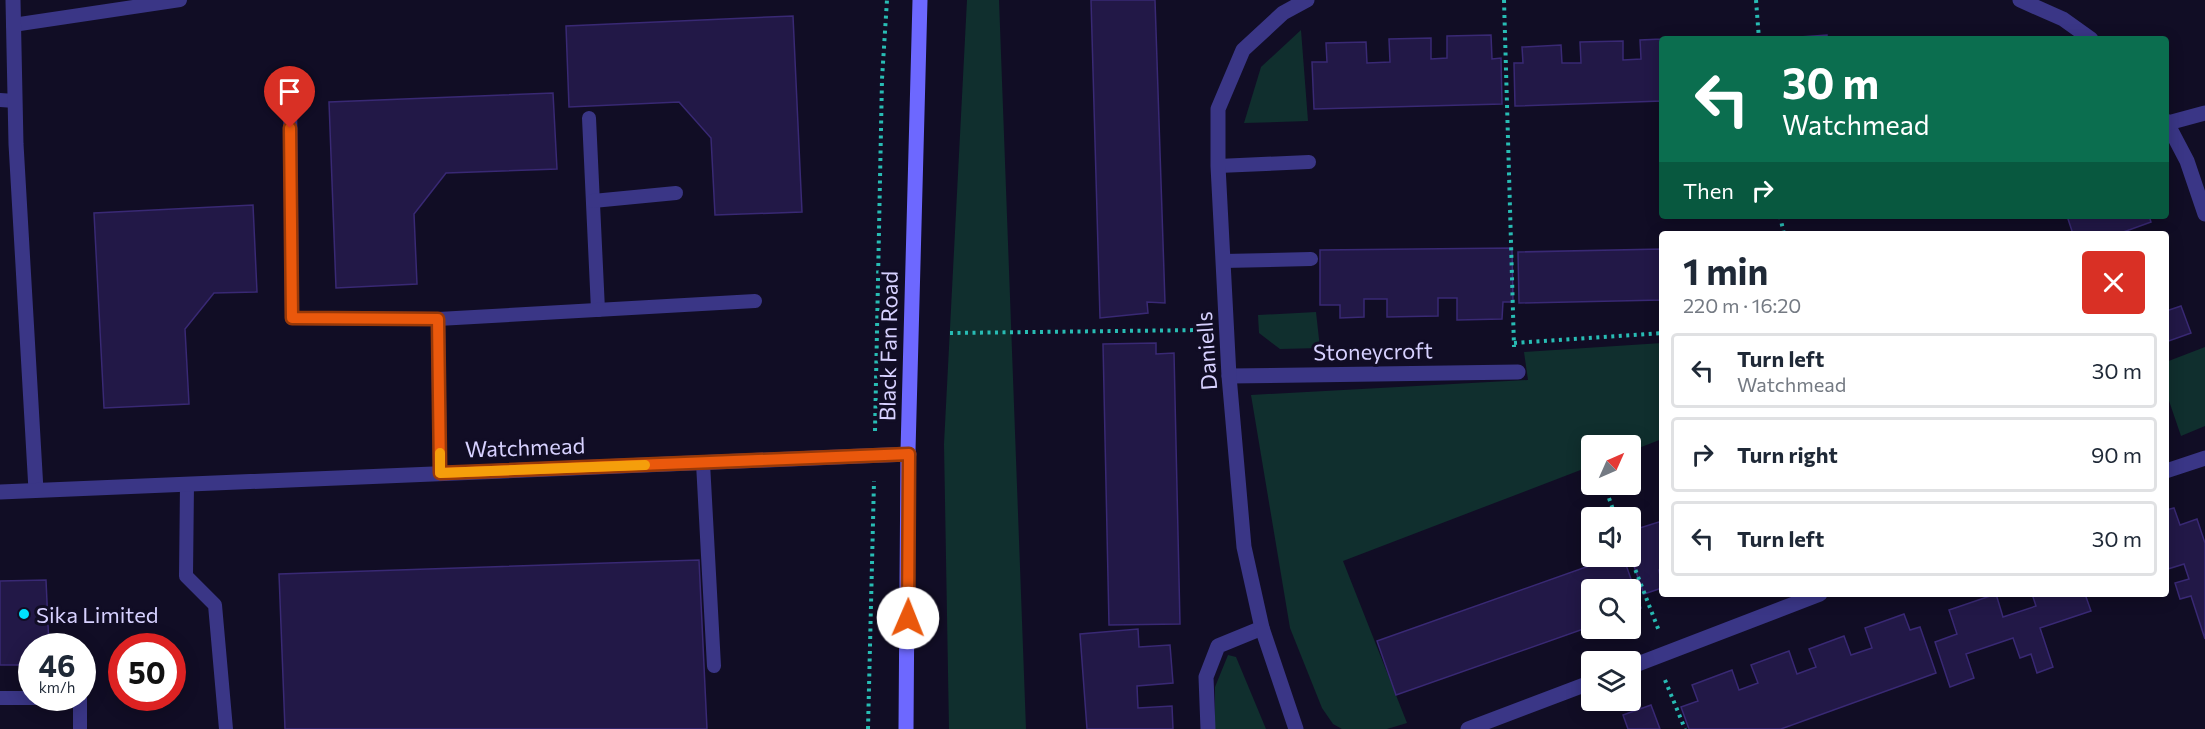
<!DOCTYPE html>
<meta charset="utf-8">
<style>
:root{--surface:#fff;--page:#f6f6f7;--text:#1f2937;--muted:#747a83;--line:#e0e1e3}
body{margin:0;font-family:Commissioner,sans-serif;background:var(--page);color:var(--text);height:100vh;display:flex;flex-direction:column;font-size:22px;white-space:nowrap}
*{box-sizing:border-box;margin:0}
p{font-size:20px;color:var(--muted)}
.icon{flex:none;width:33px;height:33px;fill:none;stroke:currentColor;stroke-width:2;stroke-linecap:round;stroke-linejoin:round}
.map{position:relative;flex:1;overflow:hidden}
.side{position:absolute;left:1659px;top:231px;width:510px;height:366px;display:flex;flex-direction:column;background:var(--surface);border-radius:6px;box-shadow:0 3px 15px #0003}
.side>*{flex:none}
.banner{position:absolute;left:1659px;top:36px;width:510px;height:183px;border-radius:6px;box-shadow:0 3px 15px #0003;background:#0b6e4f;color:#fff;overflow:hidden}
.needle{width:39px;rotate:45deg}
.fabs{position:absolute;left:1581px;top:435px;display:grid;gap:12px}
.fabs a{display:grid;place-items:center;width:60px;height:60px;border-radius:6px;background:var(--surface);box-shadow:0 3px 15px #0003;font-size:30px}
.speed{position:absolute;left:18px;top:633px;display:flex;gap:12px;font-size:30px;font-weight:700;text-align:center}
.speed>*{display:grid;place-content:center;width:78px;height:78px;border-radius:50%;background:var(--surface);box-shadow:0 3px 15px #0003;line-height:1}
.speed small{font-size:15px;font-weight:400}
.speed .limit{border:9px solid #d22;background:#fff;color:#111}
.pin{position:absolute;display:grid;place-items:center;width:51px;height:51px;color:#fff;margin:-62px -26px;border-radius:50% 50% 50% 0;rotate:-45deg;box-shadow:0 0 6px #0007}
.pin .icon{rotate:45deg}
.me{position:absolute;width:66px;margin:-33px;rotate:1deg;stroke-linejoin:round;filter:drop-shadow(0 0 4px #0008)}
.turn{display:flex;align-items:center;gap:21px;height:126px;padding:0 24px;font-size:27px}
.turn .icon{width:78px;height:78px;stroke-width:2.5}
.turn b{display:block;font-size:42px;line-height:51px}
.then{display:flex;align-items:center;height:57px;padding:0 24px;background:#0003;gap:12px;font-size:22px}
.round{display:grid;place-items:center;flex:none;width:63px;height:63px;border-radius:6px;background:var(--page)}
.head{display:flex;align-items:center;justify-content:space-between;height:102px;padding:0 24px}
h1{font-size:36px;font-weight:700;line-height:45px}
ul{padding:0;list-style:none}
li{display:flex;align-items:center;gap:18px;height:75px;margin:0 12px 9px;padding:0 12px;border:3px solid var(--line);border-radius:6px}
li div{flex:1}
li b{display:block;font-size:22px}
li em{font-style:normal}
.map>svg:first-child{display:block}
.green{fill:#102f2e}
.building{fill:#221847;stroke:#392974;stroke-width:1.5}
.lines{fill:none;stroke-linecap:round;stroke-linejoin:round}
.path{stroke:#28bcb4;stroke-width:4;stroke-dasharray:3 4.5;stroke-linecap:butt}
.service{stroke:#3a3686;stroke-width:14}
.minor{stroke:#3a3686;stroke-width:15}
.secondary{stroke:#6d68ff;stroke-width:15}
.route-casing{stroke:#983908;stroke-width:15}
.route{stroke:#ea580c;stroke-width:10}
.slow{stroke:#f59e0b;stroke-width:10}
.poi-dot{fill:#00e1fc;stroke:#110d25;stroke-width:2}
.labels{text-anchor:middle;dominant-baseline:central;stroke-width:6;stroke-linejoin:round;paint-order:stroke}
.street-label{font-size:22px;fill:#d7d1ff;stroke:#110d25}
.poi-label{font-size:22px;fill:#d7d1ff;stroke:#110d25;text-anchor:start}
</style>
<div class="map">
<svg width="2205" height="729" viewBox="0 0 2205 729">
<rect width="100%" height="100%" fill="#110d25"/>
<g class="green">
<path d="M967 0H999L1026 729H949L944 444Z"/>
<path d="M1301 30 1308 121 1244 123 1261 67Z"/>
<path d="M1316 312 1320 348 1280 349 1259 333 1258 315Z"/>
<path d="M1662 343V439L1631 451 1630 446H1592L1591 466 1343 561 1407 723 1387 729H1342L1333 724 1322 708 1290 628 1251 395 1528 380 1524 352Z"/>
<path d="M2205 347V426L2181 436 2166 392V362Z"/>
<path d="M1228 655 1236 657 1266 729H1215V687Z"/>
</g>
<g class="building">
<path d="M1091 0H1155L1165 303 1147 302 1148 313 1100 318Z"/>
<path d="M793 16 802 212 715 215 711 138 679 102 569 107 566 26Z"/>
<path d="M1491 35 1492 59 1501 58 1502 104 1314 109 1312 62H1327L1326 43 1366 42 1367 63 1390 62 1389 39 1431 38V59L1447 58V36Z"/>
<path d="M1827 35V39H1769Z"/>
<path d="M1744 37V39H1700V38Z"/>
<path d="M1684 38 1662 39V101L1515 106 1514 63H1523L1522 47 1561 45 1562 63H1581L1580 42 1623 41V60L1641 59 1640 40Z"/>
<path d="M553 93 557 169 446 173 414 214 417 284 336 288 329 102Z"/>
<path d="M253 205 257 292 214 293 185 329 189 404 104 408 94 213Z"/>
<path d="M2067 216H2149L2151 222 2118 234H2073Z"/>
<path d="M1512 248 1513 302H1503L1502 319 1457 320V298H1438V316L1387 317V299H1364V317L1340 318V305H1320V250Z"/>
<path d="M1662 249V300L1519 303 1518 252Z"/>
<path d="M2181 306 2191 333 2166 342V311Z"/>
<path d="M1156 343V354L1174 353 1180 624 1109 625 1103 344Z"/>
<path d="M2174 508 2180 525 2197 519 2205 543V639L2191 596 2180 599 2175 583 2189 579 2184 564 2168 569 2166 563V510Z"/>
<path d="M1662 521V569L1659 570 1662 588 1644 594 1630 555V531Z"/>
<path d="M1617 556H1623L1641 608 1630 612V590H1592V626L1396 695 1377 641Z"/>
<path d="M699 560 707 729H285L279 574Z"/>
<path d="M46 580 49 646H32V665H0V581Z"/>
<path d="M1996 594 2003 617 2036 606 2032 594H2085L2091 611 2040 628 2053 667 2037 673 2031 654 2020 658 2013 638 1966 654 1974 678 1950 687 1935 642 1957 634 1949 610Z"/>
<path d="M1904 614 1910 630 1920 627 1936 673 1781 729H1689L1681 707 1698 701 1692 685 1732 670 1739 690 1758 683 1751 665 1789 651 1797 674 1816 667 1809 649 1844 636 1851 655 1872 648 1865 628Z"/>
<path d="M1138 629 1139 647 1170 645 1173 683 1137 686 1138 708 1172 706 1173 729H1087L1080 634Z"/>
<path d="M1651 705 1660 729H1628L1623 715Z"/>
</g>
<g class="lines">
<g class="path">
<path d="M1504 0 1514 347"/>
<path d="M1756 0 1759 39"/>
<path d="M1780 216 1784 234"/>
<path d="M950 333 1202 330"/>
<path d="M1514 343 1662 333"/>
<path d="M875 431 882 79 887 0"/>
<path d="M1604 484 1616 518"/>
<path d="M1630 556 1659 631"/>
<path d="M1665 680 1685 729"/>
<path d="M868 729 874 481"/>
</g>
<g class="service">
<path d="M13 25 180 0"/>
<path d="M290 85 292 318 438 319 440 473"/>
<path d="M0 100 15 101"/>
<path d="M589 118 598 310"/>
<path d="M1218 166 1309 162"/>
<path d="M593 201 676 193"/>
<path d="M1223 261 1311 259"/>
<path d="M438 319 755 301"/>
<path d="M703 463 714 666"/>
<path d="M187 484 186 576 215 605 226 729"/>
<path d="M0 698H37"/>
<path d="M80 698V729"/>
</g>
<g class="minor">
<path d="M13 0 16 144 36 490"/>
<path d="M2020 0 2063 19 2091 39"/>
<path d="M2166 121 2187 161 2205 214"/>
<path d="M2168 123 2205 113"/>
<path d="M1229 376 1518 372"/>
<path d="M2166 471 2205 458"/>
<path d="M0 492 909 454"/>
<path d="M1630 667 1820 594"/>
<path d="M1208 729 1206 677 1218 646 1262 628"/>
<path d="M1296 729 1262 628 1244 547 1229 376 1218 166V109L1243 50 1283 13 1307 0"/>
<path d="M1468 729 1592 682"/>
</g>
<path class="secondary" d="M906 729 908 451 920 0"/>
</g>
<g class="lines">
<g class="route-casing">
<path id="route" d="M290 128 292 318 438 319 440 473 909 454 908 618"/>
</g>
<use href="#route" class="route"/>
<path class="slow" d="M440 453V473L645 465"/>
</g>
<circle class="poi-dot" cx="24" cy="614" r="6"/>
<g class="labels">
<g class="street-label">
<text transform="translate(888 346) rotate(-89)">Black Fan Road</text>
<text transform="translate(1206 351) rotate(-94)">Daniells</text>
<text transform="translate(1373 351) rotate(-1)">Stoneycroft</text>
<text transform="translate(525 447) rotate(-2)">Watchmead</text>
</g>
<g class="poi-label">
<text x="36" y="614">Sika Limited</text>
</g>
</g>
</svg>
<div class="fabs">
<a><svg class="needle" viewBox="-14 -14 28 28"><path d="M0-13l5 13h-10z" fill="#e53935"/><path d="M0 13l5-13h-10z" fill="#747a83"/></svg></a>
<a><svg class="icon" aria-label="sound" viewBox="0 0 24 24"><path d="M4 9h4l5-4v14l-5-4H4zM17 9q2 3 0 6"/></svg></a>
<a><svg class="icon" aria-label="search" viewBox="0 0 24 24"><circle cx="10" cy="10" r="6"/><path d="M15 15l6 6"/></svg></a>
<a><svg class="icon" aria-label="layers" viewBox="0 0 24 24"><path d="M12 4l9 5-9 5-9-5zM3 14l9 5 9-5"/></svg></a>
</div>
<div class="speed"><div>46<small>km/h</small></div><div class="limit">50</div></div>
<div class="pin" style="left:290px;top:128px;background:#d93025"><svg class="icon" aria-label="arrive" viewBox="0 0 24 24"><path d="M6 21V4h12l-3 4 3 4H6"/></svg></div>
<svg class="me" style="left:908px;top:618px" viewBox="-20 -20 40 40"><circle r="19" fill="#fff"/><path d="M0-13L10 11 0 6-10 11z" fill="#ea580c"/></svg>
<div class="banner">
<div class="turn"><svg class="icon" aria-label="left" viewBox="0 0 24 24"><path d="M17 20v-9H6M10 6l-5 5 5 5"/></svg><div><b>30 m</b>Watchmead</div></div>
<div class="then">Then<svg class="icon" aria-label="right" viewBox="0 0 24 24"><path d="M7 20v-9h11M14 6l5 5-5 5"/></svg></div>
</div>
<section class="side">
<div class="head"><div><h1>1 min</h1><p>220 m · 16:20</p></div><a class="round" style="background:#d93025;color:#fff"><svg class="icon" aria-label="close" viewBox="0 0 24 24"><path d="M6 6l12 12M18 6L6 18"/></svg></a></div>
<ul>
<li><svg class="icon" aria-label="left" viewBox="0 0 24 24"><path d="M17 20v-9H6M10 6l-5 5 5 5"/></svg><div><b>Turn left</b><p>Watchmead</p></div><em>30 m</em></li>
<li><svg class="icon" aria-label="right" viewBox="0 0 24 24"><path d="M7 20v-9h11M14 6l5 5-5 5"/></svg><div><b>Turn right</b></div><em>90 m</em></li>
<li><svg class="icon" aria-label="left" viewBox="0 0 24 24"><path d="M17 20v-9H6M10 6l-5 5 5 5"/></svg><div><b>Turn left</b></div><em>30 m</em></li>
</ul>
</section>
</div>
